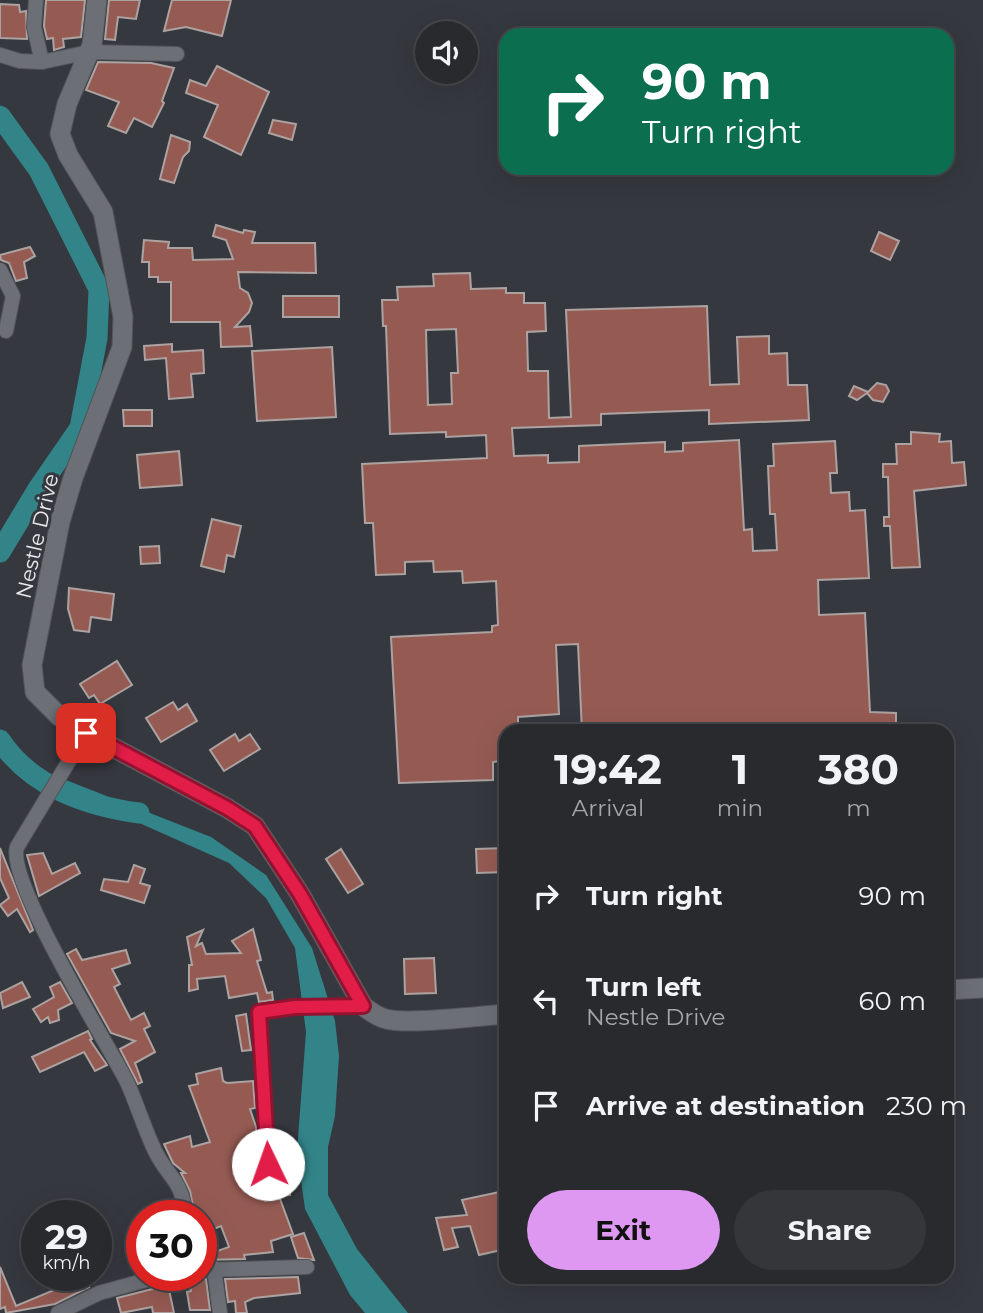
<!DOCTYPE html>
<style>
:root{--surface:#282a2e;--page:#34363a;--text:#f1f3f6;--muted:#a5a7aa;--line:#44464a;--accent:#de98f2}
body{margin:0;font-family:Montserrat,sans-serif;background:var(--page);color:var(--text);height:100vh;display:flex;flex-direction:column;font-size:26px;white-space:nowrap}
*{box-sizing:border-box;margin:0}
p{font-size:23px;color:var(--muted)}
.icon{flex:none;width:38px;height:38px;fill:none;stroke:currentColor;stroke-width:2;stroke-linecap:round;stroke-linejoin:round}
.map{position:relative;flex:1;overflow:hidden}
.sheet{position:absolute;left:499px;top:724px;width:455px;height:560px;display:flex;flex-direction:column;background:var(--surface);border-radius:21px;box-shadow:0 7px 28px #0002,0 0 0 2px var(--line)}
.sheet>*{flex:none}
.banner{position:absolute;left:499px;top:28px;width:455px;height:147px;border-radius:21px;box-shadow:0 7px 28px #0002,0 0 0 2px var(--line);background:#0b6e4f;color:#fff;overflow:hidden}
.buttons{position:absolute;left:415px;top:21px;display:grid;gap:14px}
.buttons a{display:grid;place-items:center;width:63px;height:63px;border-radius:50%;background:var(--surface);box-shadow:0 7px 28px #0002,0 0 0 2px var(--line);font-size:35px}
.speed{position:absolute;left:21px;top:1200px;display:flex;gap:14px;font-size:35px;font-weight:700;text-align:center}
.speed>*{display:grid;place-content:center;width:91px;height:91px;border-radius:50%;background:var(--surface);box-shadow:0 7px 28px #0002,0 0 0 2px var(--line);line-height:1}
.speed small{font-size:18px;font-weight:400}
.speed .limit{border:10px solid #d22;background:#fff;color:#111}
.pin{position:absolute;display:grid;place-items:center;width:60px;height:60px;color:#fff;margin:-30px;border-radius:14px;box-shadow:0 4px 10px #0006}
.me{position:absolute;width:77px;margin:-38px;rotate:357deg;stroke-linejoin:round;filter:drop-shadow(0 0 5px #0008)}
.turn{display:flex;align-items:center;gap:24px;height:147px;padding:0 28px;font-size:32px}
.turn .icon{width:91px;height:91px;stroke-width:2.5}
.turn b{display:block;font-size:49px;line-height:60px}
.eta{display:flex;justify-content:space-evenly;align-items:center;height:119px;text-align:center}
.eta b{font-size:42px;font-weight:700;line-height:49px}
.button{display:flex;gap:14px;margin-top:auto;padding:14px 28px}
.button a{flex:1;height:80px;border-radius:42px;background:var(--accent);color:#111;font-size:28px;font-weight:700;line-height:80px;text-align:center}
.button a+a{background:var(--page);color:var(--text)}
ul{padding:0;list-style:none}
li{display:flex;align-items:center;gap:21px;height:105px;padding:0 28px}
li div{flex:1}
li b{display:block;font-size:26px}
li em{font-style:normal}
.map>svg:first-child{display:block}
.water{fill:#328489}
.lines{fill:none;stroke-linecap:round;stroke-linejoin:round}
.river{stroke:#328489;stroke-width:21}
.building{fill:#955b53;stroke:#aca2a1;stroke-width:2;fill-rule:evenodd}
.street-casing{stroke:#525458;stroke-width:16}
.secondary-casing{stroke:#525458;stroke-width:21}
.street{stroke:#6c6f76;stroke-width:14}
.secondary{stroke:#6c6f76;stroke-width:19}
.route-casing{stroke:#92132f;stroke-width:18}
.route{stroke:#e11d48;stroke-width:12}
.labels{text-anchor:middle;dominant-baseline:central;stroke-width:6;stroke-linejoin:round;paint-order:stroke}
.street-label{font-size:21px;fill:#e8eaed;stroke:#35383e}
</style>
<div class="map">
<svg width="983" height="1313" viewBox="0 0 983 1313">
<rect width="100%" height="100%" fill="#35383e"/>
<path class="water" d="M20 762 211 837 266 875 312 948 335 1021 339 1056 335 1116 328 1147V1195L357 1249 408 1313H365L350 1295 305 1209 297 1151 306 1032 295 948 266 898 229 863 81 797Z"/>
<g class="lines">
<g class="river">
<path d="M0 116 39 170 99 289 97 338 80 428 38 489 0 552"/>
<path d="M0 740C30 786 86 806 139 813"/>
</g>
</g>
<g class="building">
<path d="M46 0H85L81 37 63 39 64 47 54 50 53 38 47 39 44 26Z"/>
<path d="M109 0H140L136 19 118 17 115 40 105 39Z"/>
<path d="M172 0H231L222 36 186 27 164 31Z"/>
<path d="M0 4 19 5 20 12 26 11 27 39 0 38Z"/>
<path d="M98 62 151 63 174 68 162 101 164 103 152 127 134 118 126 133 108 126 119 102 86 90Z"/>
<path d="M217 66 269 92 241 155 204 137 218 105 186 93 190 80 206 86Z"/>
<path d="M273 120 296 124 292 140 269 133Z"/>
<path d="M171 135 190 142 189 151 183 157 174 183 160 179Z"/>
<path d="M216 225 243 233 244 230 255 232 252 243H315L316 273 238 272 240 288 248 293 252 303 249 312 235 327 250 326 252 346 221 347 220 322H171V282H158V277H149V262H142L144 240 169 242 168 248H192L193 260 233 259 226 240 213 236Z"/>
<path d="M879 232 899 241 890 260 871 251Z"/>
<path d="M30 247 35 256 24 262 27 278 16 281 9 263 1 260 0 255Z"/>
<path d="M470 273 471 289 506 288V293H524V303H545L546 331 527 332 528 371H548L549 418 571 417 566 310 707 306 710 385 739 384 737 337 769 336V354L787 353 788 385H807L809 420 709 424V410L601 414V425L512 428 514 456 548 455V463L579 462V446L665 442V452L683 451V443L739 440 744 530 752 529 753 551 777 550 775 514H770L768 466H774L773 444 835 441 837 473H830L831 493 849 492 850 511 865 510 869 578 818 580 819 615 865 613 870 712 896 713V732H582L578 644 556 645 559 714 518 717V732H506V760L493 762V780L399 783 391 637 492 632V626L498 625 496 581 463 583 462 571 434 572 433 561 405 562V574L376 575 373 523H365L362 464 487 458 486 435 446 437V432L390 434 386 326H383L382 300H398L397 287 434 286 433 274ZM456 329 458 373H451L452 404 428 405 426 330Z"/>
<rect x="283" y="296" width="56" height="21"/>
<path d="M172 344V352L203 350 204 373 191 374 193 397 169 399 166 358 145 360 144 346Z"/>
<path d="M332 347 336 417 257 421 252 351Z"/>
<path d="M877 383 886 385 889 391 883 402 873 400 867 393 857 400 849 396 854 386 868 392Z"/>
<path d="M123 410H152V426H124Z"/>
<path d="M911 432 940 434 939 442 951 441 952 463 964 462 966 485 914 491 920 567 892 568 890 526H884V517H889L888 477H883V464H897L896 444H911Z"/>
<path d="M179 451 182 485 140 488 137 455Z"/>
<path d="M212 519 241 526 234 557 227 555 224 572 201 566Z"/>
<path d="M159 546 160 563 141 564 140 547Z"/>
<path d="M69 588 114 594 111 620 91 617 89 632 74 630 68 609Z"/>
<path d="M117 661 132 685 100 704 94 695 89 698 80 684Z"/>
<path d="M173 702 178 710 187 704 197 721 161 742 146 718Z"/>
<path d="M235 734 239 741 250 734 260 749 224 771 210 750Z"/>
<path d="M0 848 33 930 30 932 17 909 8 916 0 905 9 898 0 878Z"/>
<path d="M506 848V872L477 873 476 849Z"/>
<path d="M341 849 363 884 348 893 326 859Z"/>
<path d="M43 853 52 874 75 863 80 873 39 896 27 855Z"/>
<path d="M134 865 145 869 140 883 150 886 144 903 101 890 104 879 128 882Z"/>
<path d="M253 929 261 960 257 961 267 993 272 992 273 1000 259 1002 257 993 229 998 225 976 197 979 198 989 189 991V965H192L187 937 203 930 196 946 202 943 206 954 241 953 232 941Z"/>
<path d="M76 949 82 960 126 950 130 963 112 969 120 984 114 987 131 1020 144 1013 150 1026 144 1029 155 1052 135 1063 142 1082 138 1084 120 1049 135 1041 111 1033 67 954Z"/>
<path d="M434 958 436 993 405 994 404 959Z"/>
<path d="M22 982 30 997 3 1008 0 993Z"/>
<path d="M60 982 72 1003 58 1010 59 1020 50 1023 48 1017 41 1022 33 1009 54 997 50 987Z"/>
<path d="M246 1014 251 1050 242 1051 236 1016Z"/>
<path d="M88 1031 92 1039 90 1040 107 1065 95 1071 84 1052 40 1072 32 1057Z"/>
<path d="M221 1068 223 1081 227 1083 253 1081 255 1108 250 1109 256 1127 260 1193 265 1201 274 1200 278 1196V1185L287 1183 290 1195 279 1196 293 1234 271 1241 273 1252 244 1255 245 1259 201 1260V1235H206L209 1254 229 1247 221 1226 201 1234V1216H195L190 1191 181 1173H185L173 1163 164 1144 190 1136 192 1147 210 1142 189 1086 198 1084 196 1074Z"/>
<path d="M504 1191 506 1249 479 1255 470 1226 452 1228 458 1247 444 1250 436 1218 467 1215 462 1200Z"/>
<path d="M304 1233 314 1260 298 1258 291 1237Z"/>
<path d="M0 1267 16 1306 71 1283 66 1276H82L89 1287 55 1304 6 1313 5 1307 0 1309Z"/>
<path d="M187 1276 206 1279 210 1310H190L187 1292 191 1291Z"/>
<path d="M298 1277 300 1293 254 1298 245 1302 247 1313H236L235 1301 228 1302 225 1279Z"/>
<path d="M168 1285 174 1313H153L152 1307 121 1313 117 1298Z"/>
</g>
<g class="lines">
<g class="street-casing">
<g id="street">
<path d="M36 0 34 27 42 62 89 52 177 54"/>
<path d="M0 55 20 61 42 62"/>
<path d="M0 270 13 296 6 331"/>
<path d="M86 733 17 847C6 881 107 1042 127 1082 137 1104 144 1128 155 1151 170 1181 181 1177 186 1216"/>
<path d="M269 1192 259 1012 295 1007 363 1006"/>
<path d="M214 1268 220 1313"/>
<path d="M201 1270 307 1267"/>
<path d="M58 1313 99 1293 161 1276"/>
</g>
</g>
<g class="secondary-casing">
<g id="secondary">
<path d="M97 0 92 45 67 104 60 134 68 155 103 212 123 317 122 347 73 478 60 522 32 665 35 692 59 716 86 733 227 808 255 826 300 894 363 1006C370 1011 377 1017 386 1019 408 1025 479 1016 506 1014"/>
<path d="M947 990 983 988"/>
</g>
</g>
<use href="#street" class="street"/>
<use href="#secondary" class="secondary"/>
</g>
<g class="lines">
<g class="route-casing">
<path id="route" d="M86 733 227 808 255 826 300 894 363 1006 295 1007 259 1012 268 1164"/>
</g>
<use href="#route" class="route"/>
</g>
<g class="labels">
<g class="street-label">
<text transform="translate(37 536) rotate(-77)">Nestle Drive</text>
</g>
</g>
</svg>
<div class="buttons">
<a><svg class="icon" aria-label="sound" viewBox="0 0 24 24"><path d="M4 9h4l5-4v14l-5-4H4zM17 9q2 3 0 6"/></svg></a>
</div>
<div class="speed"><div>29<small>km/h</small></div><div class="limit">30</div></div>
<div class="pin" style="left:86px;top:733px;background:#d93025"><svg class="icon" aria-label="arrive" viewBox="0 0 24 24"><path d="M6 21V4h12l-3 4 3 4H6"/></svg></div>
<svg class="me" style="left:268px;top:1164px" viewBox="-20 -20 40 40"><circle r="19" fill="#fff"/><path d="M0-13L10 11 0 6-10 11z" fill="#e11d48"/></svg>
<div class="banner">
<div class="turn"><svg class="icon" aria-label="right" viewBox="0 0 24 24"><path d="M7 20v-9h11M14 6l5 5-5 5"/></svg><div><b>90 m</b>Turn right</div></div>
</div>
<section class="sheet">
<div class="eta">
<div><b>19:42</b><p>Arrival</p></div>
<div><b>1</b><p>min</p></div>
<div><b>380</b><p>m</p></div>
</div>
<ul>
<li><svg class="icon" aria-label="right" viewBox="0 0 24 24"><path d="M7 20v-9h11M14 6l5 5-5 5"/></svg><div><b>Turn right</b></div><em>90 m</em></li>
<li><svg class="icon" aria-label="left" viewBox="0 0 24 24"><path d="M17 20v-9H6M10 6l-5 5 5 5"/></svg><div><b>Turn left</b><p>Nestle Drive</p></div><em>60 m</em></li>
<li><svg class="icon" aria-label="arrive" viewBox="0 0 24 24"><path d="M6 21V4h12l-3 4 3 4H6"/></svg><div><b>Arrive at destination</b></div><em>230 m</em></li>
</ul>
<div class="button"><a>Exit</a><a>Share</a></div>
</section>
</div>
